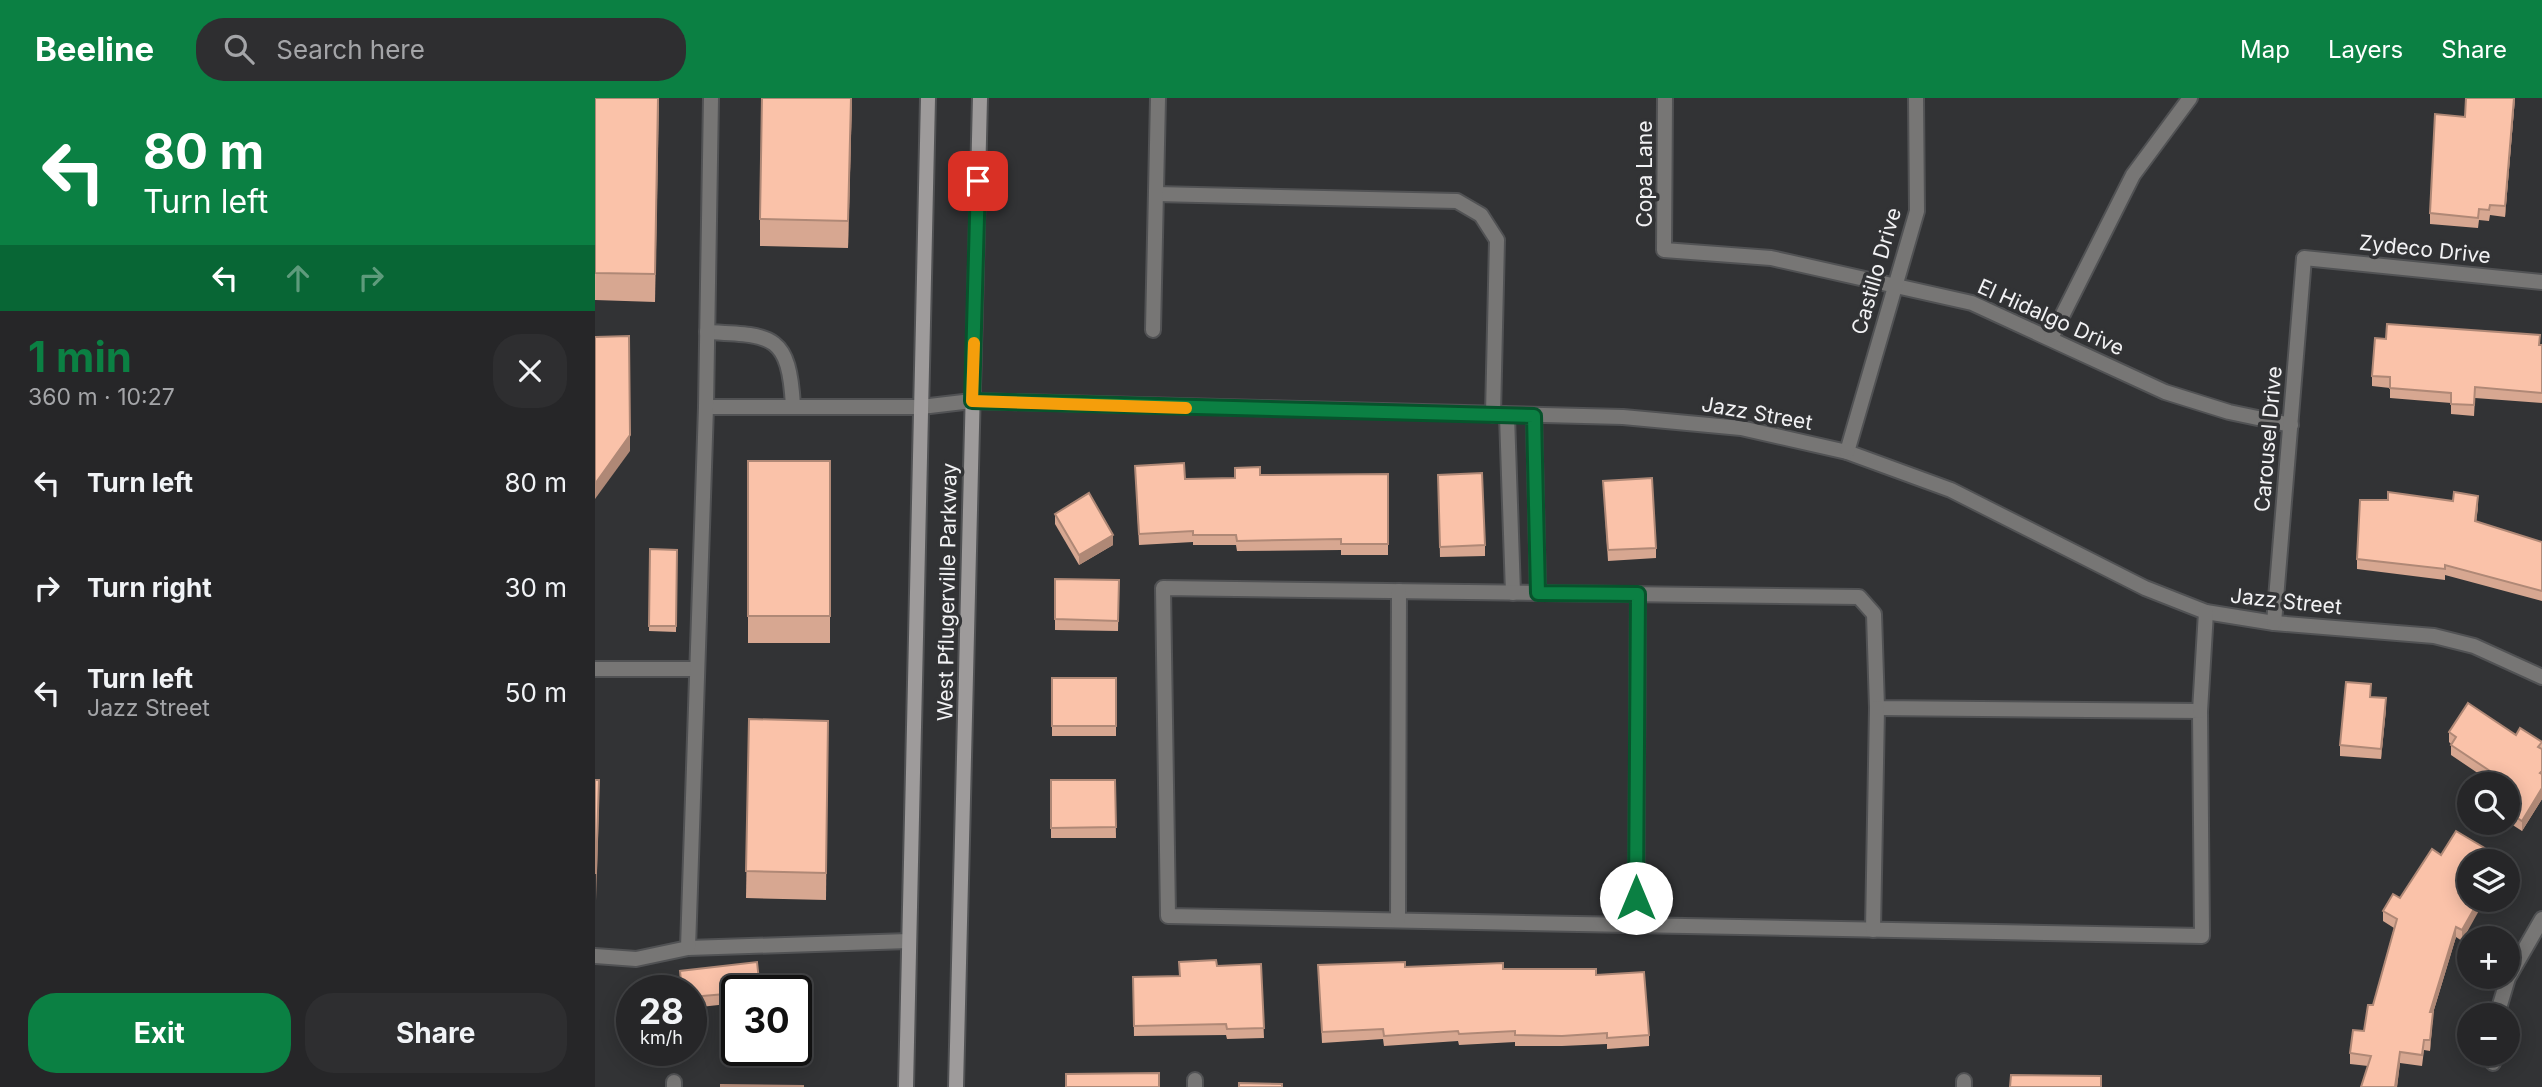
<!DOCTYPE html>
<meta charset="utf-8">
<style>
:root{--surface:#262628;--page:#2e2e30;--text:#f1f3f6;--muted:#a4a5a8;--line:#424345;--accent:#0b8043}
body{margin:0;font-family:Inter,sans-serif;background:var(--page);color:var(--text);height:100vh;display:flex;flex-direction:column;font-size:26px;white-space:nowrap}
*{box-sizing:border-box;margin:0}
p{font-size:23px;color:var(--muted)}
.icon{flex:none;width:38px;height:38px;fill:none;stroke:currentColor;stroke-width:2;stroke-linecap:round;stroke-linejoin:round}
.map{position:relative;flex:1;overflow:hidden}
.drawer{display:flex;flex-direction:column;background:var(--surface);width:595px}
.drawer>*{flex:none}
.guide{background:#0b8043;color:#fff;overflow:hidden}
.fabs{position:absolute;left:1862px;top:674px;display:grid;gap:14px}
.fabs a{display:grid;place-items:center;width:63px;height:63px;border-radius:50%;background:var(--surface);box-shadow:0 4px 18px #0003,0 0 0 2px var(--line);font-size:35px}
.speed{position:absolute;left:21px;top:877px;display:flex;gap:14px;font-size:35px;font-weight:700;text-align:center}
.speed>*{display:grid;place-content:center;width:91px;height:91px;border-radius:50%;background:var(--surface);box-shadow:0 4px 18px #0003,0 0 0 2px var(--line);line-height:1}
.speed small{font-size:18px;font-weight:400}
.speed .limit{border:4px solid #111;border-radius:10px;background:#fff;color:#111}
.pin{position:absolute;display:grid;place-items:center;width:60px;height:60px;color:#fff;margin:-30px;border-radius:14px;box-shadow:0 4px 10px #0006}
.me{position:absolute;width:77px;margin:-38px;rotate:0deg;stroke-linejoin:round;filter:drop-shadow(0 0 5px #0008)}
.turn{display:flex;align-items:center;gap:24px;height:147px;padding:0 28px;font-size:32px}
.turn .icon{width:91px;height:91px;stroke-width:2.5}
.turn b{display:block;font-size:49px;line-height:60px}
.lanes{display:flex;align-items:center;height:66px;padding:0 28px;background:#0003;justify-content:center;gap:35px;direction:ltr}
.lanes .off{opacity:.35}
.round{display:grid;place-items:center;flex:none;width:74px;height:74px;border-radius:28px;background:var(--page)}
.headline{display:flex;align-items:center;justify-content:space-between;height:119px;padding:0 28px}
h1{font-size:42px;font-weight:700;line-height:52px;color:var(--accent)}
.primary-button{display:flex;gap:14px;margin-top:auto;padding:14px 28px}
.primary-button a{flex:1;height:80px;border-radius:28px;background:var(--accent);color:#fff;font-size:28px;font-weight:700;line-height:80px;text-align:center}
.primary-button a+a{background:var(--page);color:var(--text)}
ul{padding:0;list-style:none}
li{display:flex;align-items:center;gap:21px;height:105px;padding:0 28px}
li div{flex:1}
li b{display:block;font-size:26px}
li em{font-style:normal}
header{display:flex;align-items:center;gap:42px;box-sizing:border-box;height:98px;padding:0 35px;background:var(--accent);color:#fff}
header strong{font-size:33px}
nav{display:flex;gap:38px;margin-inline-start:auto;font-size:24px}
.search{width:490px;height:63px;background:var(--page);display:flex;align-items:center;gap:18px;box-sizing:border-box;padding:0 24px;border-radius:28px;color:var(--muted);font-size:26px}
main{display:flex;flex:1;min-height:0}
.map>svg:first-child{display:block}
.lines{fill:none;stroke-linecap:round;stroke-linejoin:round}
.lane-casing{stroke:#515254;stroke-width:18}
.street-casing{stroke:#515254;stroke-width:18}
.secondary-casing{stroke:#515254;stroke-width:18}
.lane{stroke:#777675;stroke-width:14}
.street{stroke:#777675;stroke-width:14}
.secondary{stroke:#9e9b9b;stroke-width:14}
.wall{fill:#d7a791}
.shaded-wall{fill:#af8876}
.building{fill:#fac2a9;stroke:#af8876;stroke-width:2}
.route-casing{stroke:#07532c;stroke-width:18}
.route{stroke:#0b8043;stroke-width:12}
.slow{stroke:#f59e0b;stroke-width:12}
.labels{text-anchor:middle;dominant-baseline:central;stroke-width:7;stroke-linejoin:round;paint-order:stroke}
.street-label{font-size:21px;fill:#f2f2f4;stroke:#323335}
</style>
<header>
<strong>Beeline</strong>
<div class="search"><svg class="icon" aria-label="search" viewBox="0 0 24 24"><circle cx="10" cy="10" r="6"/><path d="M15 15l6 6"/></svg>Search here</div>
<nav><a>Map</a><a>Layers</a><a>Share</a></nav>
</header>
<main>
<section class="drawer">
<div class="guide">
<div class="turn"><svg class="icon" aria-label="left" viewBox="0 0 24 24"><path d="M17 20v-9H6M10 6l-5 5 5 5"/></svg><div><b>80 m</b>Turn left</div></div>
<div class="lanes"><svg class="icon" aria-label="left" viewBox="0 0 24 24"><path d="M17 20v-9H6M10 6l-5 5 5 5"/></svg><svg class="icon off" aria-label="ahead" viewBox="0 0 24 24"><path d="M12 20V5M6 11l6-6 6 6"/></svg><svg class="icon off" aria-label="right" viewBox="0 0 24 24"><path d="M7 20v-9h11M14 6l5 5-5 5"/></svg></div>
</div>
<div class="headline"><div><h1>1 min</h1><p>360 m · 10:27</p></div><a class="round"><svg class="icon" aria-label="close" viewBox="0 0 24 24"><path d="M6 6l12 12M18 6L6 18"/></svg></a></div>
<ul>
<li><svg class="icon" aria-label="left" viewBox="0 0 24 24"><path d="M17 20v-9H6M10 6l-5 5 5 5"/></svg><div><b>Turn left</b></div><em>80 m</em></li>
<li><svg class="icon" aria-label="right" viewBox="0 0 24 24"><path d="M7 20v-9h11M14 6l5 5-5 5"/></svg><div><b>Turn right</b></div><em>30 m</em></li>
<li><svg class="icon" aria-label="left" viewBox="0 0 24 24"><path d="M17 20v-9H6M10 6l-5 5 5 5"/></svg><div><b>Turn left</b><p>Jazz Street</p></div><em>50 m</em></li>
</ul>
<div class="primary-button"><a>Exit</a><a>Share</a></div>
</section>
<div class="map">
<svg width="1947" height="989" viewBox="0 0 1947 989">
<rect width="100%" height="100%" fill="#323335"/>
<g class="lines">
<g class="lane-casing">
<g id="lane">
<path d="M112 234C178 237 194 236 198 308"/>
<path d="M111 309H326"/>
<path d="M0 571H102"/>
<path d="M93 850 314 843"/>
<path d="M0 858 41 861 93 850 111 309 116 0"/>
</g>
</g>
<g class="street-casing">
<g id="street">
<path d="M1070 0 1069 152 1176 160 1377 205 1570 294 1634 314 1696 327"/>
<path d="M561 96 862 103 886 117 902 142 898 317"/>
<path d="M558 232 563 0"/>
<path d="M1456 240 1538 77 1595 0"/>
<path d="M326 309 377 303 1028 319 1146 330 1252 354 1356 392 1550 490 1611 514 1679 525 1839 538 1879 548 1947 579"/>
<path d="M912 318 918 495"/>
<path d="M939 318 943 495"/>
<path d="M1252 354 1322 113 1321 0"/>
<path d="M568 490 1264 499 1279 516 1282 610 1605 613 1607 838 573 818Z"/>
<path d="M1679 525 1709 160 1947 184"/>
<path d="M1605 613 1611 514"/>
<path d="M803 822 804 493"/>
<path d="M1041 827 1043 496"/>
<path d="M1278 832 1282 610"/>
<path d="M1902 917 1913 880 1947 821"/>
<path d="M1898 965 1899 956"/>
<path d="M79 989V984"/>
<path d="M600 989V982"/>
<path d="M1369 989V983"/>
</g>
</g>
<g class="secondary-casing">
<g id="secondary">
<path d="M311 989 333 0"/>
<path d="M361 989 385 0"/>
</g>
</g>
<use href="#lane" class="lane"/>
<use href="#street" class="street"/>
<use href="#secondary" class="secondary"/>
</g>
<g class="wall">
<path d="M0 0H64L60 204 0 202Z"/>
<path d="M257 0 253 150 165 148V121Z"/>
<path d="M1920 0 1910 119 1895 117 1894 123 1884 122 1883 130 1835 126V115L1870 19Z"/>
<path d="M1945 247H1947V305L1880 300 1879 318 1856 316V305L1795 300V290L1777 288V278Z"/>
<rect x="153" y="363" width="82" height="182"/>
<path d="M540 368 590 381 640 380 665 377 793 376V457H746V452L642 453 641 447H598V444L544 447Z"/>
<path d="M843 377 890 447V458L845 459Z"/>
<path d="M1008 383 1061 450V460L1013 463Z"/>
<path d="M1883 409 1881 424 1947 444V503L1850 477V482L1762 471V461Z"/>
<path d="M460 416 518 447 484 467 460 426Z"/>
<path d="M55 451 82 452 81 534 54 533Z"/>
<path d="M460 481 524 482 523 533 460 532Z"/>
<rect x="457" y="580" width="64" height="58"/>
<path d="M1776 599 1791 611 1786 661 1745 658V647Z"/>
<path d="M154 621 233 623 231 802 151 800Z"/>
<path d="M1854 634 1921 637 1947 644V701L1927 733 1913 724V686L1893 682 1856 657V646L1854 644Z"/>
<path d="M456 682H520L521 740H456Z"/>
<path d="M1846 757 1908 763 1867 843 1861 839 1838 915 1835 953 1829 952 1827 968 1805 965 1802 989H1766L1773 968 1755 966V955L1769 933 1778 907 1799 830 1788 823V813L1805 800Z"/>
<path d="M584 864 622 868 666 866 669 940 632 941 631 937 539 938 538 879 584 878Z"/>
<path d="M723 867 1001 877 1054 937V948L1012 951V946L967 948H920V944L864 947 863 943 789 948 788 941 727 945Z"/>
<path d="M85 873 142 892V905L96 910V892H86Z"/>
</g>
<g class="shaded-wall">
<path d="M256 0H257L253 150V123Z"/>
<path d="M1919 0H1920L1910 119V108Z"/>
<path d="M35 337V353L0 401V386Z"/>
<path d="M1883 398V409L1880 434V423Z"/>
<path d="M518 437V447L484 467V457Z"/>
<path d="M1791 600V611L1786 661V651Z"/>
<path d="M4 682V709L1 802V775Z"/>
<path d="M1947 690V701L1927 733V723Z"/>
<path d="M1884 802H1890L1867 843V832Z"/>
<path d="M1861 829V839L1838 915 1835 953V914Z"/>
<path d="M1805 954V965L1802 989H1800Z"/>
</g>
<g class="building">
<path d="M0 0H63L60 176 0 175Z"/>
<path d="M167 0H256L253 123 165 121Z"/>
<path d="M1871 0H1919L1910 108 1895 107 1894 112 1884 111 1883 120 1835 115 1840 16 1870 19Z"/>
<path d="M1792 226 1945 237 1944 247H1947V295L1880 289 1879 307 1856 306V295L1795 290V279L1777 278 1780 240 1791 241Z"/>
<path d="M34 238 35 337 0 386V239Z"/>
<rect x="153" y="363" width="82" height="155"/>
<path d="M589 365 590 381 640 380V370L665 369V377L793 376V446H746V441L642 443 641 437H598V433L544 436 540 368Z"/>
<path d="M887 375 890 447 845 449 843 377Z"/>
<path d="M1057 380 1061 450 1013 452 1008 383Z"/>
<path d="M1793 394 1858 403 1859 394 1883 398 1880 423 1947 444V493L1850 467V471L1762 461 1765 402H1793Z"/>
<path d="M494 395 518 437 484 457 460 416Z"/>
<path d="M55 451 82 452 81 528H54Z"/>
<path d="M460 481 524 482 523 523 460 521Z"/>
<rect x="457" y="580" width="64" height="48"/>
<path d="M1751 584 1776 586 1775 599 1791 600 1786 651 1745 647Z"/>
<path d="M1873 605 1921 637 1925 630 1947 644 1943 649 1947 651V673L1945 675 1947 676V690L1927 723 1913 714V686H1891L1898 675 1856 647 1861 639 1854 634Z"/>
<path d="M154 621 233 623 231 775 151 773Z"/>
<path d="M0 682H4L1 775H0Z"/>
<path d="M456 682H520L521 729 456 730Z"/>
<path d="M1861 733 1908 761 1906 763H1874V802H1884L1867 832 1861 829 1835 914H1838L1835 942H1829L1827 957 1805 954 1800 989H1766L1776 958 1755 955 1758 932 1769 933 1773 907H1778L1802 821 1788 813 1798 796 1805 800 1837 751 1846 757Z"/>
<path d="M621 862 622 868 666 866 669 930 632 931 631 926 539 928 538 879 585 878 584 864Z"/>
<path d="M162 864 165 892H142V895L96 899V892H87L85 873Z"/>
<path d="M810 864V869L908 865V871H1001V877L1049 874 1054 937 1012 940V935L967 938 920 937V933L864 936 863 933 789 938 788 931 727 934 723 867Z"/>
<path d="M564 975V989H471V976Z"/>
<path d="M1416 977 1506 978V989H1415Z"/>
<path d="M644 985 687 986V989H644Z"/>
<path d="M126 987 209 988 126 989Z"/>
</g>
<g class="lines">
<g class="route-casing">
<path id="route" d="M383 83 377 303 939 318 943 495 1043 496 1041 800"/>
</g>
<use href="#route" class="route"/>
<path class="slow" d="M379 245 377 303 591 310"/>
</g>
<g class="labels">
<g class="street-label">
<text transform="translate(1049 76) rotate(-90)">Copa Lane</text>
<text transform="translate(1830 151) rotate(6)">Zydeco Drive</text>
<text transform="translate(1281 173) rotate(-74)">Castillo Drive</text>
<text transform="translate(1456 219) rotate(24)">El Hidalgo Drive</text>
<text transform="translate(1162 315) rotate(10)">Jazz Street</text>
<text transform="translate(1673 341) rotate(-85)">Carousel Drive</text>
<text transform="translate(352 494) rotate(-89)">West Pflugerville Parkway</text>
<text transform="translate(1691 503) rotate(6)">Jazz Street</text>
</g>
</g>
</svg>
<div class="fabs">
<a><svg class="icon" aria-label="search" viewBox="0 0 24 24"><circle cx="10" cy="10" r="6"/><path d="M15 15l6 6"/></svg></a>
<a><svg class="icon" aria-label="layers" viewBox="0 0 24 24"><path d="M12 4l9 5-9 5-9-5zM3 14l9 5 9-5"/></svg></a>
<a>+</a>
<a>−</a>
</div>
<div class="speed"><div>28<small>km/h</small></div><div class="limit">30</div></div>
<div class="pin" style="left:383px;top:83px;background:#d93025"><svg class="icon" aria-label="arrive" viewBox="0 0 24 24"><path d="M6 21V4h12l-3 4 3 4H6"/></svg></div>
<svg class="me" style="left:1041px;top:800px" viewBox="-20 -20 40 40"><circle r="19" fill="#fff"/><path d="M0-13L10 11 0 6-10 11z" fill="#0b8043"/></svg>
</div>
</main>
